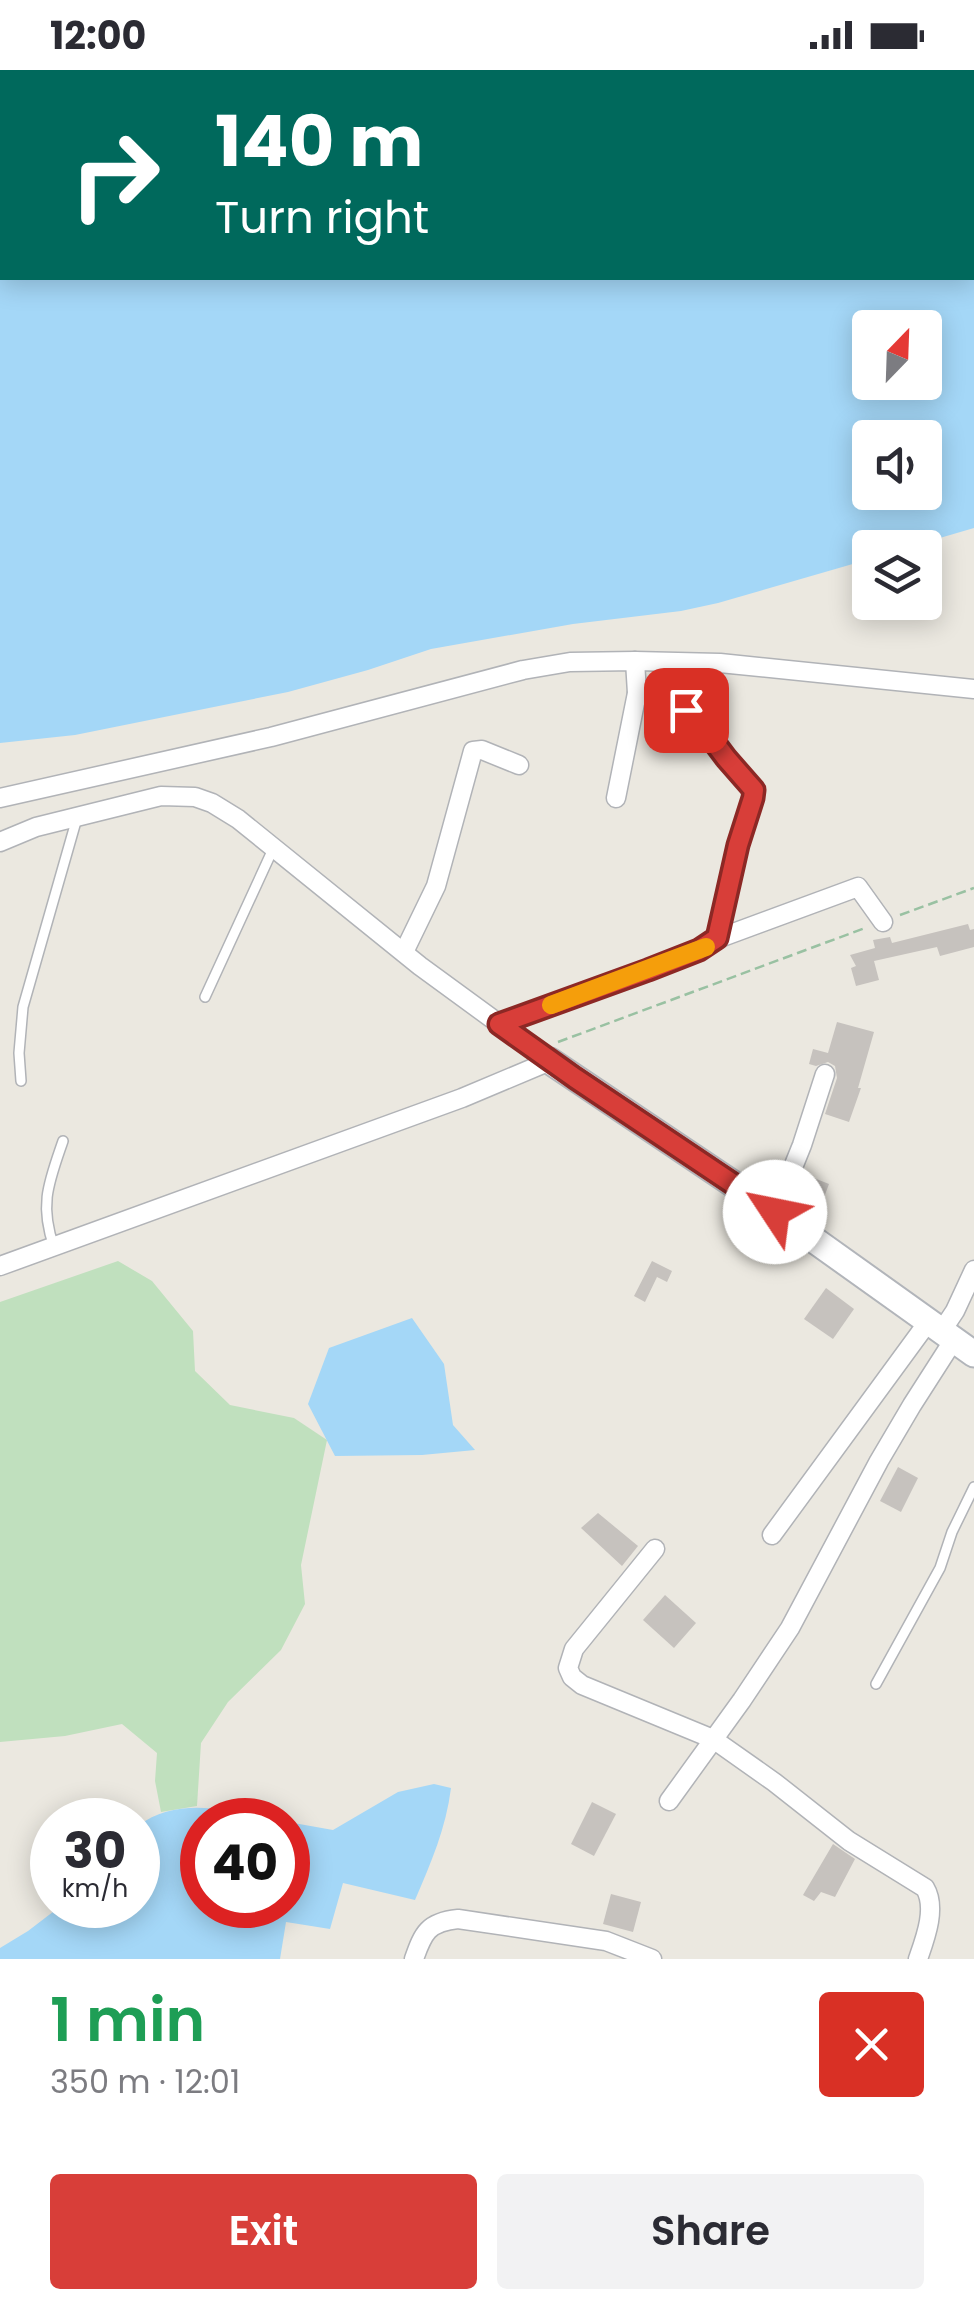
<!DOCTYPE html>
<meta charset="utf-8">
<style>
:root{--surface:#fff;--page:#f2f2f3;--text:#2b2b33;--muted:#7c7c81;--accent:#d83e39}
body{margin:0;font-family:Poppins,sans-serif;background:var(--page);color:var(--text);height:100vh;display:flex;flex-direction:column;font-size:38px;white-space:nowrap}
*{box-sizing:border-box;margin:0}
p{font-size:32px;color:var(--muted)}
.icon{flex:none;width:55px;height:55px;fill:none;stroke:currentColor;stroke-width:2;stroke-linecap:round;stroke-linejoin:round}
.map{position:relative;height:1889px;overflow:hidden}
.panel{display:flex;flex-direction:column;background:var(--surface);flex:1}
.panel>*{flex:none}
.top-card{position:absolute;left:0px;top:0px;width:975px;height:210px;box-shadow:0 5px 25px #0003;background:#00695c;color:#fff;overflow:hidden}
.needle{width:65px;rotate:23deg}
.buttons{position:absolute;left:852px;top:240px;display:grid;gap:20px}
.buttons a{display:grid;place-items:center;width:90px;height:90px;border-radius:10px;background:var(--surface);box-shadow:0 5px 25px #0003;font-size:50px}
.speed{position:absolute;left:30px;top:1728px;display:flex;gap:20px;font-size:50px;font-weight:700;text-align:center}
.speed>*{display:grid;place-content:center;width:130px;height:130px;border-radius:50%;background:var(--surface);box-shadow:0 5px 25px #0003;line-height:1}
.speed small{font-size:25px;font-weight:400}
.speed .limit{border:15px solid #d22;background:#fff;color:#111}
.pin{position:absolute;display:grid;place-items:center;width:85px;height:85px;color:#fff;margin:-42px;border-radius:20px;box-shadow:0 5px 15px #0006}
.me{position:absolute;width:110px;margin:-55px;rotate:304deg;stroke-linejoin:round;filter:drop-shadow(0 0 8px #0008)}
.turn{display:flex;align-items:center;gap:35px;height:210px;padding:0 50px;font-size:45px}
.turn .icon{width:130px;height:130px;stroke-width:2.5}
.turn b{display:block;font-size:70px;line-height:85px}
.round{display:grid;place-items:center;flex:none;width:105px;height:105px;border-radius:10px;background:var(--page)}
.overview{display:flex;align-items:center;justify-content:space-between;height:170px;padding:0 50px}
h1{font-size:60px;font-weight:600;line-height:75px;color:#1e9e55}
.primary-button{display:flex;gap:20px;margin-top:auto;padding:20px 50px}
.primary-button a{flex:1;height:115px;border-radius:10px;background:var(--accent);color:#fff;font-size:40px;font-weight:600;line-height:115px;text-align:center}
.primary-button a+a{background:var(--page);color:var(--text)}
.status{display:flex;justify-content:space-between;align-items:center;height:70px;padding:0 50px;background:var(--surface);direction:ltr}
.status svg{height:28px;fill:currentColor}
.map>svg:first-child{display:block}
.green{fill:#c0e0be}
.water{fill:#a4d7f7;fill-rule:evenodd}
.building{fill:#c6c2be}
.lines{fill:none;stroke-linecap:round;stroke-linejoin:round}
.lane-casing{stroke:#b1b3b7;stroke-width:12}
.street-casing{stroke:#b1b3b7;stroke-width:21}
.secondary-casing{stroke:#b2b5ba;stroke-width:29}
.path{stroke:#99c1a2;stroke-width:2.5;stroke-dasharray:10 5;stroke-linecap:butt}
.lane{stroke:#fff;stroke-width:9}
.street{stroke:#fff;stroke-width:18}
.secondary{stroke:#fff;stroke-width:25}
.route-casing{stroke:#8c2825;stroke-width:25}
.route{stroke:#d83e39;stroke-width:18}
.slow{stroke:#f59e0b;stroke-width:18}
</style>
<div class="status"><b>12:00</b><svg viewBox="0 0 49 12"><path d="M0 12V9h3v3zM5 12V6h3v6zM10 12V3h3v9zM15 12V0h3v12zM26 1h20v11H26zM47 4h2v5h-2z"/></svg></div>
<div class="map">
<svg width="974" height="1889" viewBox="0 0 974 1889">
<rect width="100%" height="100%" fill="#ebe8e0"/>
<path class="green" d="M118 1191 152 1211 193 1261 195 1301 230 1335 294 1348 327 1370 301 1495 305 1534 281 1580 228 1632 201 1673 197 1736 161 1742 155 1711 157 1683 122 1654 65 1666 0 1672V1232Z"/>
<g class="water">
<path d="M0 0H974V458L909 477 870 478V489L718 533 681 541 573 554 431 579 368 600 288 622 75 665 0 673ZM2 2H972V208H2ZM870 258H925V312H870ZM870 368H925V422H870Z"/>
<path d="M412 1248 444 1294 453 1355 475 1380 422 1385 335 1386 308 1334 329 1278Z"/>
<path d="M434 1714 451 1718C446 1758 431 1793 415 1830L343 1813 330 1859 286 1852 280 1889H0V1878L28 1861 62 1835H138V1756C178 1725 231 1741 277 1750H202V1835H288V1752L333 1760 398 1722Z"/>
</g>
<g class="building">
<path d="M968 854 970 860 974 859V877L940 886 937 877 874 891 879 910 856 916 851 898 856 896 850 885 875 878 873 870 890 867 892 873Z"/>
<path d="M837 952 874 962 858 1018H861L849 1052 825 1044 837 1008 835 996 828 992 816 996 809 994 813 979 828 983Z"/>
<path d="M804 1104 829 1114 815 1151 792 1134Z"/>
<path d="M652 1191 672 1201 667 1212 657 1207 645 1232 634 1226Z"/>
<path d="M826 1218 854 1239 833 1269 804 1249Z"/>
<path d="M898 1397 918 1408 901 1442 880 1431Z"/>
<path d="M598 1443 638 1476 622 1496 581 1458Z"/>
<path d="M665 1525 696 1553 674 1578 643 1550Z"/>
<path d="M592 1732 616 1744 594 1786 571 1774Z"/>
<path d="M833 1774 855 1789 835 1827 821 1822 814 1831 803 1825Z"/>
<path d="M611 1824 641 1832 633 1862 603 1854Z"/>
</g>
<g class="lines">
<g class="lane-casing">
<g id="lane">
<path d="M205 927 273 779"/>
<path d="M21 1011 19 983 23 937 77 748"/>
<path d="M54 1177C39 1134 49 1112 63 1071"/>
<path d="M876 1614 940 1498 952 1462 974 1417"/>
</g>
</g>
<g class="street-casing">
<g id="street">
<path d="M0 728 271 667 523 600 570 592 635 591 720 593 974 619"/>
<path d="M616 728 637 623 635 591"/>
<path d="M0 772 36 757 161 726 195 727 212 733 238 749 420 896 550 991"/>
<path d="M717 869 858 817 883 852"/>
<path d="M404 882 436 816 473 681 482 680 519 695"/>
<path d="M499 954 648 900 699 880 717 869 738 775 753 728 754 720 692 644 680 637 637 623"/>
<path d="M775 1142 802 1075 825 1004"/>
<path d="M0 1196 462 1028 550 991"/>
<path d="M941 1262 955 1241 974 1200"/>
<path d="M772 1465 928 1252"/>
<path d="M655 1479 574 1579 568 1598 572 1607 582 1615 713 1669 774 1712 849 1771 925 1818C937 1838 925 1869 918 1889"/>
<path d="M669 1731 742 1630 790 1558 879 1391 912 1335 953 1271"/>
<path d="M414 1889C423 1863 428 1852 458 1849L606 1871 652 1889"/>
</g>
</g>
<g class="secondary-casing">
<path id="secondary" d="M550 991 775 1142 974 1284"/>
</g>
<g class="path">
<path d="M900 845 974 818"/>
<path d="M558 972 865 858"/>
</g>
<use href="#lane" class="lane"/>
<use href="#street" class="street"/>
<use href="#secondary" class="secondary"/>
</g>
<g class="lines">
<g class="route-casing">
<path id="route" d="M686 640 696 648 726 688 754 720 753 728 738 775 717 868 699 880 648 900 499 954 575 1008 775 1142"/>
</g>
<use href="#route" class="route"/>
<path class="slow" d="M551 935 706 877"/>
</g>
</svg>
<div class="buttons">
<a><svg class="needle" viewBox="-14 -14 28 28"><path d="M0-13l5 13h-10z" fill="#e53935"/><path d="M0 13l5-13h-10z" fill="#7c7c81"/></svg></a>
<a><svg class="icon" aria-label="sound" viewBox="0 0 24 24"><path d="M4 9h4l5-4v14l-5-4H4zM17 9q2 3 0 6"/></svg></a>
<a><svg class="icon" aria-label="layers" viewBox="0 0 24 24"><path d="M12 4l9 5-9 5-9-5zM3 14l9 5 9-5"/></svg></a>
</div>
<div class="speed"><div>30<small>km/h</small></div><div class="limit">40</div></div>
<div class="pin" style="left:686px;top:640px;background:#d93025"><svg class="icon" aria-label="arrive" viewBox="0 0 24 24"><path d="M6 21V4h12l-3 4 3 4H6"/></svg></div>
<svg class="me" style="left:775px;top:1142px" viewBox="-20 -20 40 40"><circle r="19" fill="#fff"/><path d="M0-13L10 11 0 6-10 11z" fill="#d83e39"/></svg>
<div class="top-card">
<div class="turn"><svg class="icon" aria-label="right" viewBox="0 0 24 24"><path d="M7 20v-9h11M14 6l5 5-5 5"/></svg><div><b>140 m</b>Turn right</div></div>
</div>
</div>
<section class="panel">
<div class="overview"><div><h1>1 min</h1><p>350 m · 12:01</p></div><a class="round" style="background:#d93025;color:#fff"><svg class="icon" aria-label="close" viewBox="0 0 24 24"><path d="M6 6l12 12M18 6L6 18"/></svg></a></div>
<div class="primary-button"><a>Exit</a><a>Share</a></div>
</section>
